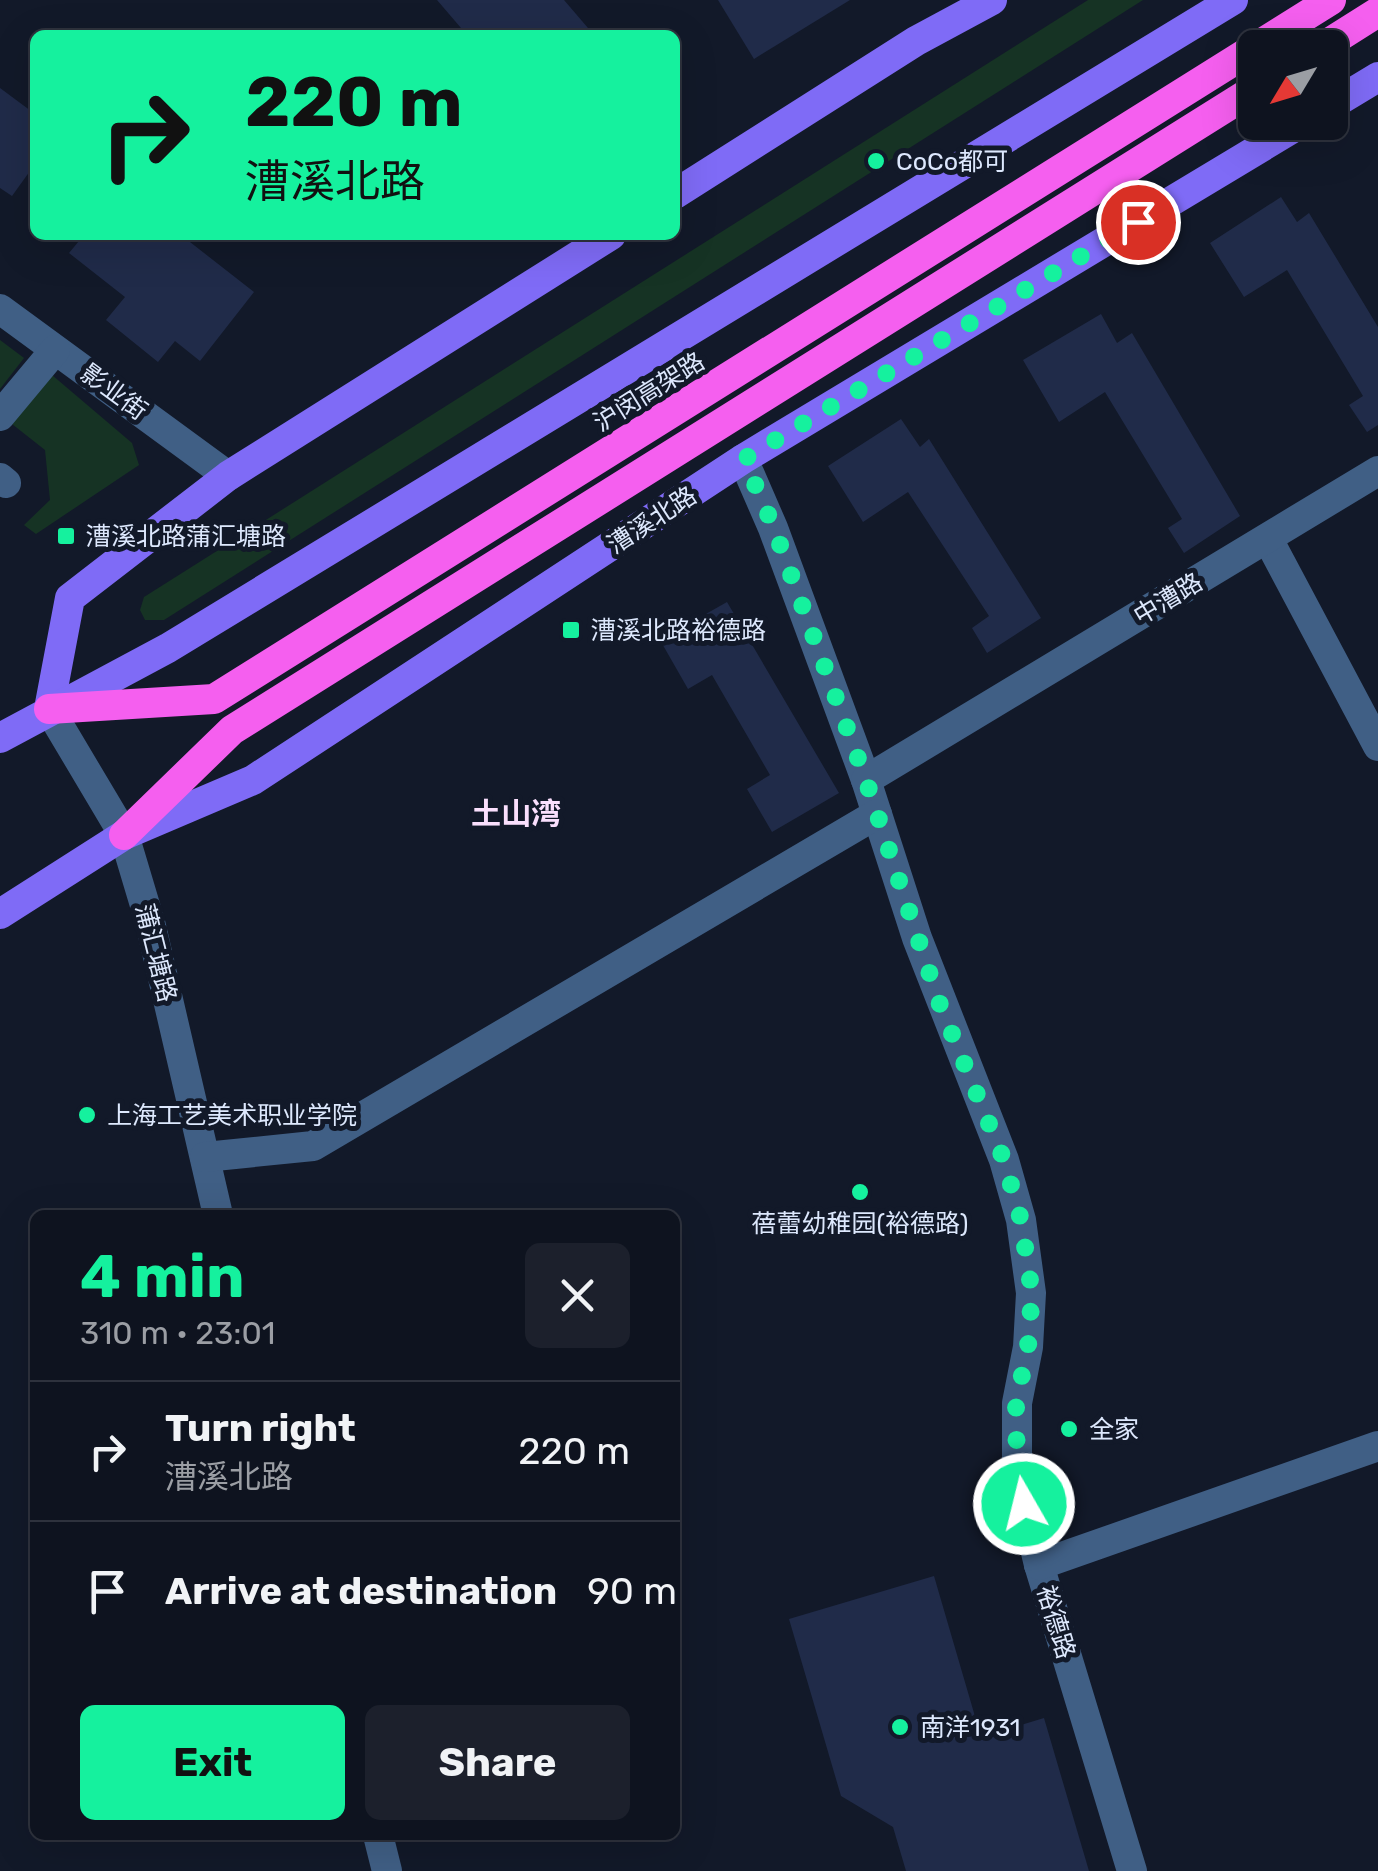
<!DOCTYPE html>
<meta charset="utf-8">
<style>
:root{--surface:#0e131f;--page:#1c202c;--text:#f1f3f6;--muted:#9b9ea4;--line:#2e323d;--accent:#15f19e}
body{margin:0;font-family:Rubik,"Noto Sans SC",sans-serif;background:var(--page);color:var(--text);height:100vh;display:flex;flex-direction:column;font-size:38px;white-space:nowrap}
*{box-sizing:border-box;margin:0}
p{font-size:32px;color:var(--muted)}
.icon{flex:none;width:55px;height:55px;fill:none;stroke:currentColor;stroke-width:2;stroke-linecap:round;stroke-linejoin:round}
.map{position:relative;flex:1;overflow:hidden}
.sheet{position:absolute;left:30px;top:1210px;width:650px;height:630px;display:flex;flex-direction:column;background:var(--surface);border-radius:15px;box-shadow:0 10px 40px #0002,0 0 0 2px var(--line)}
.sheet>*{flex:none}
.guide{position:absolute;left:30px;top:30px;width:650px;height:210px;border-radius:15px;box-shadow:0 10px 40px #0002,0 0 0 2px var(--line);background:#15f19e;color:#111;overflow:hidden}
.needle{width:65px;rotate:232deg}
.tools{position:absolute;left:1238px;top:30px;display:grid;gap:20px}
.tools a{display:grid;place-items:center;width:110px;height:110px;border-radius:15px;background:var(--surface);box-shadow:0 10px 40px #0002,0 0 0 2px var(--line);font-size:50px}
.pin{position:absolute;display:grid;place-items:center;width:85px;height:85px;color:#fff;margin:-42px;border:5px solid #fff;border-radius:50%;box-shadow:0 2px 10px #0007}
.me{position:absolute;width:110px;margin:-55px;rotate:352deg;stroke-linejoin:round;filter:drop-shadow(0 0 8px #0008)}
.turn{display:flex;align-items:center;gap:35px;height:210px;padding:0 50px;font-size:45px}
.turn .icon{width:130px;height:130px;stroke-width:2.5}
.turn b{display:block;font-size:70px;line-height:85px}
.round{display:grid;place-items:center;flex:none;width:105px;height:105px;border-radius:15px;background:var(--page)}
.summary{display:flex;align-items:center;justify-content:space-between;height:170px;padding:0 50px}
h1{font-size:60px;font-weight:700;line-height:75px;color:var(--accent)}
.action{display:flex;gap:20px;margin-top:auto;padding:20px 50px}
.action a{flex:1;height:115px;border-radius:15px;background:var(--accent);color:#111;font-size:40px;font-weight:700;line-height:115px;text-align:center}
.action a+a{background:var(--page);color:var(--text)}
ul{padding:0;list-style:none}
li{display:flex;align-items:center;gap:30px;height:140px;padding:0 50px;border-top:2px solid var(--line)}
li div{flex:1}
li b{display:block;font-size:38px}
li em{font-style:normal}
.map>svg:first-child{display:block}
.green{fill:#163324}
.building{fill:#202b49}
.lines{fill:none;stroke-linecap:round;stroke-linejoin:round}
.minor{stroke:#405f85;stroke-width:30}
.major{stroke:#7f6bf6;stroke-width:30}
.highway{stroke:#f55fef;stroke-width:30}
.route{stroke:#15f19e;stroke-width:18;stroke-dasharray:0 32.4}
.poi-dot{fill:#15f19e;stroke:#121929;stroke-width:4}
.labels{text-anchor:middle;dominant-baseline:central;stroke-width:10;stroke-linejoin:round;paint-order:stroke}
.poi-label{font-size:25px;fill:#dde8fd;stroke:#121929;text-anchor:start}
.street-label{font-size:25px;fill:#dde8fd;stroke:#121929}
.quarter-label{font-size:30px;font-weight:bold;fill:#fadffd;stroke:#121929}
</style>
<div class="map">
<svg width="1378" height="1871" viewBox="0 0 1378 1871">
<rect width="100%" height="100%" fill="#121929"/>
<g class="green">
<path d="M1088 0H1143L164 620H145L140 610 144 597Z"/>
<path d="M0 340 24 358 0 389Z"/>
<path d="M52 375 132 443 139 465 36 534 24 525 50 500 45 450 12 424Z"/>
</g>
<g class="building">
<path d="M437 0H564L594 35H467Z"/>
<path d="M718 0H850L754 59Z"/>
<path d="M0 88 35 114V164L12 196 0 188Z"/>
<path d="M1281 197 1297 222 1309 213 1378 327V425L1367 432 1349 405 1363 396 1287 270 1244 297 1210 243Z"/>
<path d="M84 235H181L254 292 200 361 175 341 158 362 106 320 125 297 69 253Z"/>
<path d="M1101 314 1117 343 1132 333 1240 516 1184 553 1168 528 1182 519 1105 392 1059 422 1023 360Z"/>
<path d="M901 419 920 447 929 439 1041 618 987 653 972 628 989 616 908 492 863 522 828 466Z"/>
<path d="M727 602 839 793 772 832 747 789 770 775 712 675 688 689 660 640Z"/>
<path d="M934 1576 981 1737 1044 1718 1089 1871H906L893 1827 841 1796 789 1619Z"/>
</g>
<g class="lines">
<g class="minor">
<path d="M0 309 228 476"/>
<path d="M0 416 55 350"/>
<path d="M743 459 773 528 866 780 917 938 1004 1160 1021 1220 1031 1293 1028 1347 1017 1403V1473L1039 1565 1132 1871"/>
<path d="M0 478 6 483"/>
<path d="M1268 539 1378 746"/>
<path d="M49 709 124 835 150 922 218 1215"/>
<path d="M866 780 1378 471"/>
<path d="M205 1157 313 1146 877 814"/>
<path d="M1039 1565 1378 1446"/>
<path d="M378 1835 387 1871"/>
</g>
<g class="major">
<path d="M1330 106 1378 77"/>
<path d="M675 194 916 41 992 0"/>
<path d="M49 709 70 598 228 476 611 235"/>
<path d="M0 738 168 648 1233 0"/>
<path d="M0 914 124 835 253 780 743 459 1303 122"/>
</g>
<g class="highway">
<path d="M1321 48 1378 12"/>
<path d="M49 709 214 699 1331 0"/>
<path d="M124 835 232 730 1255 89"/>
</g>
</g>
<g class="lines">
<path class="route" d="M1024 1504 1017 1473 1016 1403 1028 1347 1032 1293 1021 1220 1004 1160 939 1002 866 780 774 528 744 459 1138 222"/>
</g>
<g class="poi-dot">
<circle cx="876" cy="161" r="10"/>
<rect x="56" y="526" width="20" height="20" rx="5"/>
<rect x="561" y="620" width="20" height="20" rx="5"/>
<circle cx="87" cy="1115" r="10"/>
<circle cx="860" cy="1192" r="10"/>
<circle cx="1069" cy="1429" r="10"/>
<circle cx="900" cy="1727" r="10"/>
</g>
<g class="labels">
<g class="poi-label">
<text x="896" y="161">CoCo都可</text>
<text x="86" y="536">漕溪北路蒲汇塘路</text>
<text x="591" y="630">漕溪北路裕德路</text>
<text x="107" y="1115">上海工艺美术职业学院</text>
<text x="860" y="1223" text-anchor="middle">蓓蕾幼稚园(裕德路)</text>
<text x="1089" y="1429">全家</text>
<text x="920" y="1727">南洋1931</text>
</g>
<g class="street-label">
<text transform="translate(114 392) rotate(36)">影业街</text>
<text transform="translate(649 392) rotate(-32)">沪闵高架路</text>
<text transform="translate(652 520) rotate(-33)">漕溪北路</text>
<text transform="translate(1168 599) rotate(-31)">中漕路</text>
<text transform="translate(156 953) rotate(76)">蒲汇塘路</text>
<text transform="translate(1056 1622) rotate(73)">裕德路</text>
</g>
<g class="quarter-label">
<text x="516" y="814">土山湾</text>
</g>
</g>
</svg>
<div class="tools">
<a><svg class="needle" viewBox="-14 -14 28 28"><path d="M0-13l5 13h-10z" fill="#e53935"/><path d="M0 13l5-13h-10z" fill="#9b9ea4"/></svg></a>
</div>
<div class="pin" style="left:1138px;top:222px;background:#d93025"><svg class="icon" aria-label="arrive" viewBox="0 0 24 24"><path d="M6 21V4h12l-3 4 3 4H6"/></svg></div>
<svg class="me" style="left:1024px;top:1504px" viewBox="-20 -20 40 40"><circle r="17" fill="#15f19e" stroke="#fff" stroke-width="3"/><path d="M0-11L8 9 0 5-8 9z" fill="#fff"/></svg>
<div class="guide">
<div class="turn"><svg class="icon" aria-label="right" viewBox="0 0 24 24"><path d="M7 20v-9h11M14 6l5 5-5 5"/></svg><div><b>220 m</b>漕溪北路</div></div>
</div>
<section class="sheet">
<div class="summary"><div><h1>4 min</h1><p>310 m · 23:01</p></div><a class="round"><svg class="icon" aria-label="close" viewBox="0 0 24 24"><path d="M6 6l12 12M18 6L6 18"/></svg></a></div>
<ul>
<li><svg class="icon" aria-label="right" viewBox="0 0 24 24"><path d="M7 20v-9h11M14 6l5 5-5 5"/></svg><div><b>Turn right</b><p>漕溪北路</p></div><em>220 m</em></li>
<li><svg class="icon" aria-label="arrive" viewBox="0 0 24 24"><path d="M6 21V4h12l-3 4 3 4H6"/></svg><div><b>Arrive at destination</b></div><em>90 m</em></li>
</ul>
<div class="action"><a>Exit</a><a>Share</a></div>
</section>
</div>
